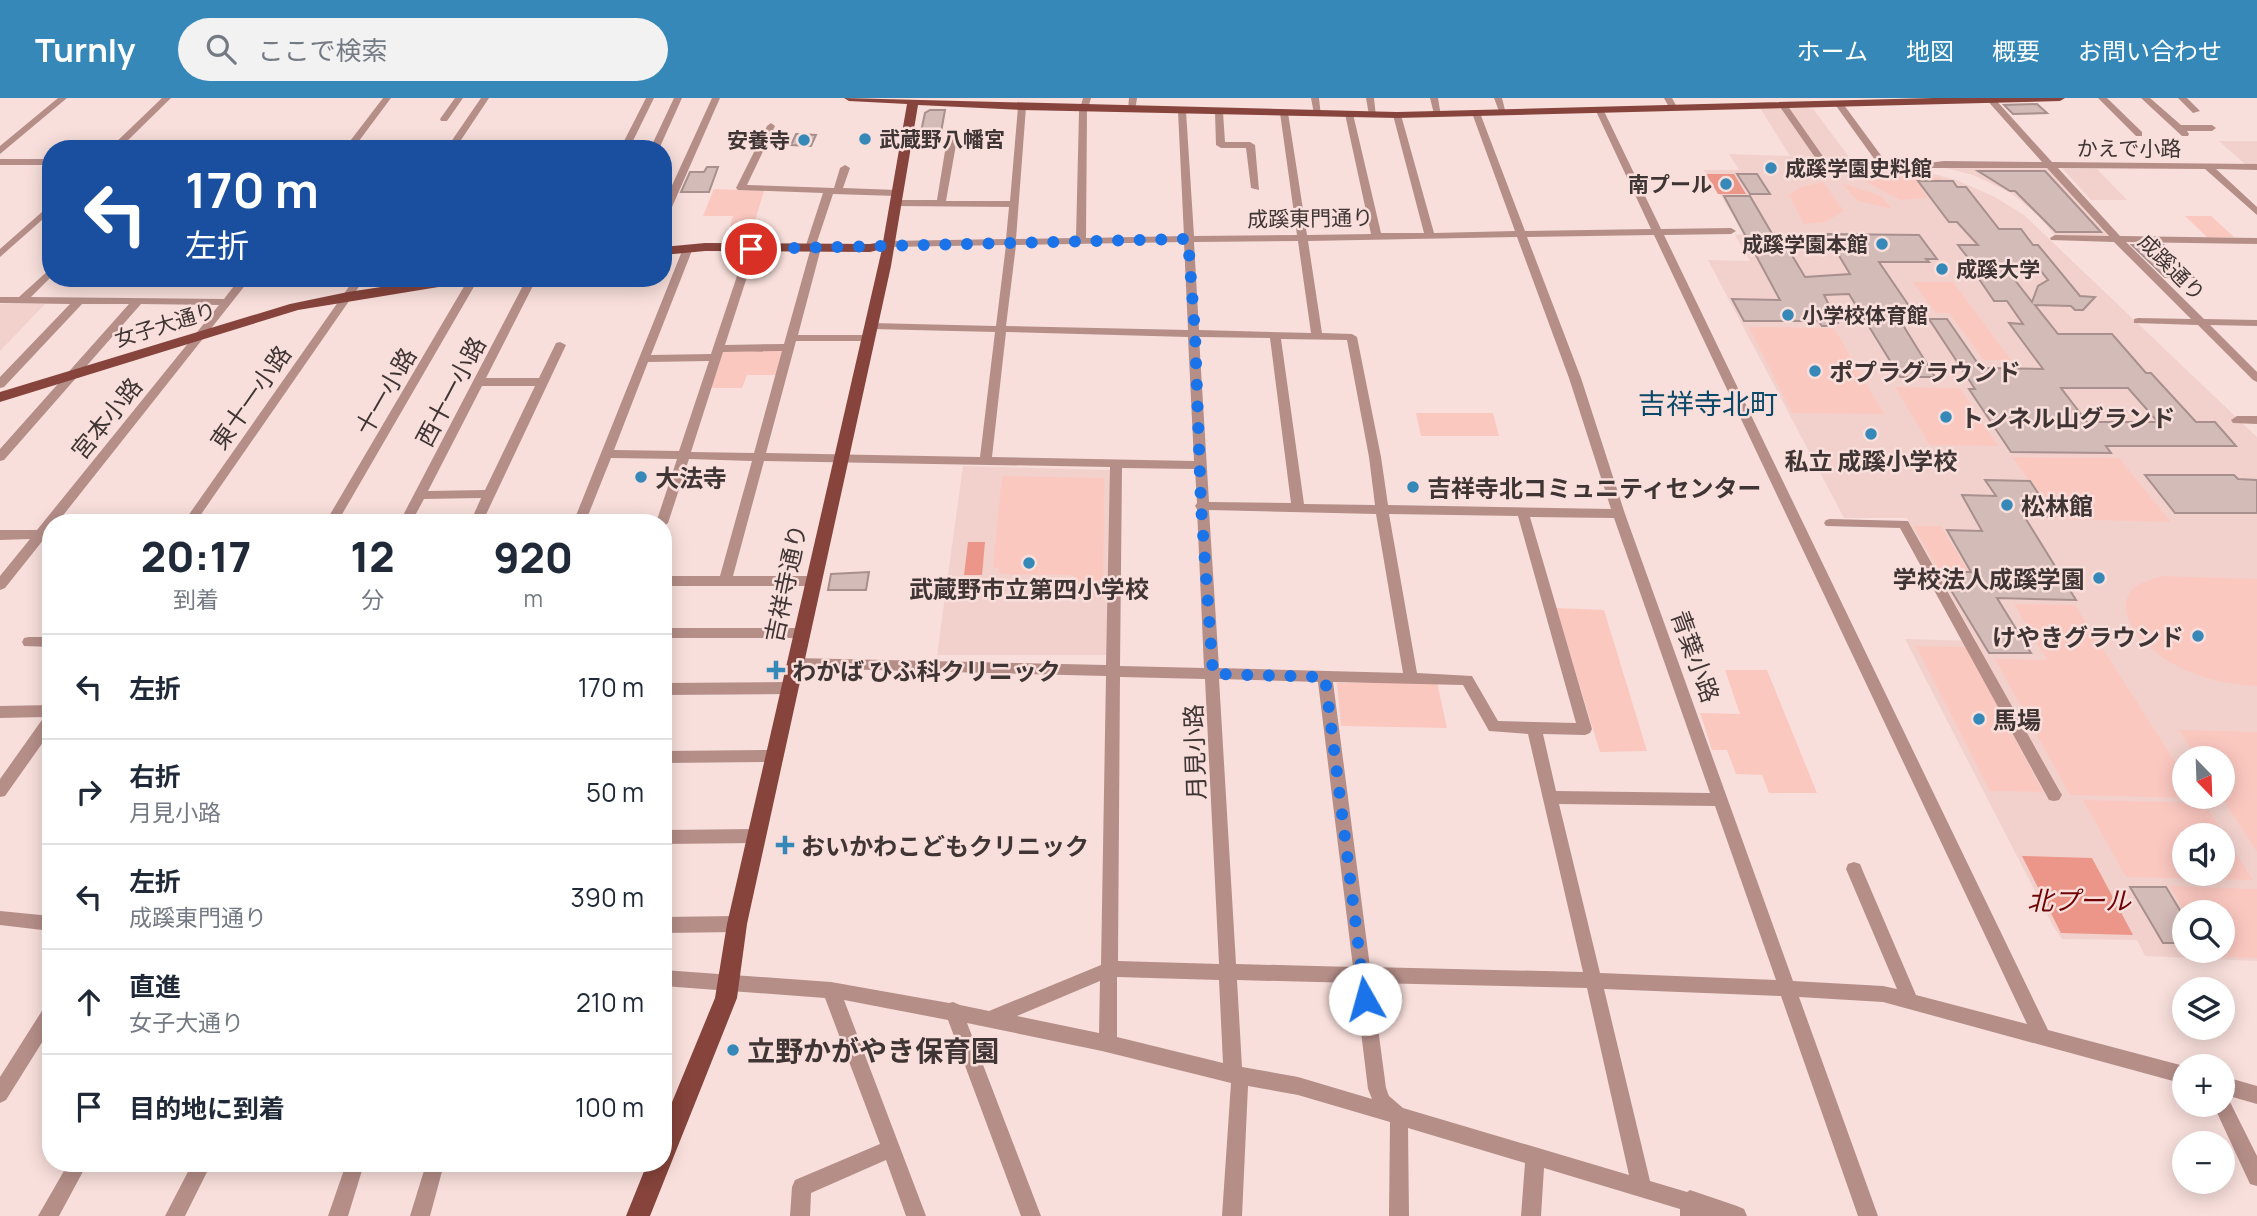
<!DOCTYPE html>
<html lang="ja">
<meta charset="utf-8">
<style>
:root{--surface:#fff;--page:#f2f2f3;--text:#1f2937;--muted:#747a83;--line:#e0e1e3;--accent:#3588b8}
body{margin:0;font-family:Manrope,"Noto Sans JP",sans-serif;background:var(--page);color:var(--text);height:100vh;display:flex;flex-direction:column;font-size:26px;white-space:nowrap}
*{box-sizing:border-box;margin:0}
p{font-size:23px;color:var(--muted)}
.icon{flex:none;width:38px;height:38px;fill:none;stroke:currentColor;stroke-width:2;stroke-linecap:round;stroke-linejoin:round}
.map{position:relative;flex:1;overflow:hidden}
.panel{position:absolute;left:42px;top:416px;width:630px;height:658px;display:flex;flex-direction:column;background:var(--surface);border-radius:28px;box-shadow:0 4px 18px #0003}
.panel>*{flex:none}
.hud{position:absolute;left:42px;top:42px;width:630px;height:147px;border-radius:28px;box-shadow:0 4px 18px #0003;background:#1a4fa0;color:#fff;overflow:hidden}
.needle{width:46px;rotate:157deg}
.controls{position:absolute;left:2172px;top:648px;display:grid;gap:14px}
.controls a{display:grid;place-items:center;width:63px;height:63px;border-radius:50%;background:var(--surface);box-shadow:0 4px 18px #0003;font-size:35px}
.pin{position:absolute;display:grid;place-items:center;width:60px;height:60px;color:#fff;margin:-30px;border:4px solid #fff;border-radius:50%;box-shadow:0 2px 7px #0007}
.me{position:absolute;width:77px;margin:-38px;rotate:353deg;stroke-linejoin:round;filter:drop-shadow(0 0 5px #0008)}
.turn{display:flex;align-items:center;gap:24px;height:147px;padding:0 28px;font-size:32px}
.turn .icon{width:91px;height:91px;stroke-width:2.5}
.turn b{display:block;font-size:49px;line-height:60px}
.eta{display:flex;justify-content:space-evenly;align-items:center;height:119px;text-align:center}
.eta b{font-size:42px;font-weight:800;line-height:49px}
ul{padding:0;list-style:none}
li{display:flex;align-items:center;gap:21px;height:105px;padding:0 28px;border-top:2px solid var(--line)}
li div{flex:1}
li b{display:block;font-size:26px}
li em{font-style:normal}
header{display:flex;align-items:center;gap:42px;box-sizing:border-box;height:98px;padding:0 35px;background:var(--accent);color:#fff}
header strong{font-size:33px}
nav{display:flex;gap:38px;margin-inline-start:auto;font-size:24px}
.search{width:490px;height:63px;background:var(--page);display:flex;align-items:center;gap:18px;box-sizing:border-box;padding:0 24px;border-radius:38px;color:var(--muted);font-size:26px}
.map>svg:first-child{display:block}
.built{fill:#f2d1cc;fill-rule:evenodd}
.green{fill:#fbc8c0;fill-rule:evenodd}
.water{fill:#ec9589}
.building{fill:#d3bbb7;stroke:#a7908d;stroke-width:2;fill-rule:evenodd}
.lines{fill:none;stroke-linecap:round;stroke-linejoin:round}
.minor{fill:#b58e88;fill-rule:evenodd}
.major{fill:#86443c;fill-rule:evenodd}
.route{stroke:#1a73e8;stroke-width:12;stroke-dasharray:0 21.6}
.poi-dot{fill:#3588b8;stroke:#f8dfdb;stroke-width:2.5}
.labels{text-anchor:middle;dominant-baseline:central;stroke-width:5;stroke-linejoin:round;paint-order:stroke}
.far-poi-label{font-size:21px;font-weight:bold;fill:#3f3534;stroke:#f8dfdb;text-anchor:start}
.far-street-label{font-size:21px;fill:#3f3534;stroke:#f8dfdb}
.poi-label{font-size:24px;font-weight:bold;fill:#3f3534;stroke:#f8dfdb;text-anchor:start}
.street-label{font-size:24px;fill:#3f3534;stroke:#f8dfdb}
.water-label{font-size:26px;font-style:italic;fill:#6f0205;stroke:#f8dfdb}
.quarter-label{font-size:28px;fill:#094868;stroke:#f8dfdb}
.near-poi-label{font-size:28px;font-weight:bold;fill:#3f3534;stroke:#f8dfdb;text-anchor:start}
</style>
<header>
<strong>Turnly</strong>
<div class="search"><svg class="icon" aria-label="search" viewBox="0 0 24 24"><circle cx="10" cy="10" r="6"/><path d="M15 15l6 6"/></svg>ここで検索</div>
<nav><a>ホーム</a><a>地図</a><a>概要</a><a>お問い合わせ</a></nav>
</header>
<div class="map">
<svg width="2257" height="1118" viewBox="0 0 2257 1118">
<rect width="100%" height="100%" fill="#f8dfdb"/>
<g class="built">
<path d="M1806 9 1814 12 1852 63 1912 70 1956 82 1995 99 2024 117 2257 339V863L2145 858 2137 842 2062 841 2053 828 1905 541 1976 543 1907 420H1844L1708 162 1750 163 1735 137 1745 136 1704 72H1739L1729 56 1790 58 1760 10ZM2184 660H2222V698H2184ZM2184 737H2222V775H2184ZM2184 814H2222V852H2184Z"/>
<path d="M2219 43H2257V67H2246Z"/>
<path d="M1938 68 2048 70 2108 138 2056 139 2039 118 2011 95 1973 77Z"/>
<path d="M2062 70 2097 71 2127 102H2091Z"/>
<path d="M0 206H45L0 253Z"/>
<path d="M963 368 1112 372 1106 557H937Z"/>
</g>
<g class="green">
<path d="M1895 74 1940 80 1943 82H1917L1927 100 1900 102 1859 80 1873 75Z"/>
<path d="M1823 84 1844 113 1825 124 1804 126 1789 97 1801 89Z"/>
<path d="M1842 85 1881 98 1892 111 1858 103Z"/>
<path d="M714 91 764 93 753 129 730 128 733 118H703Z"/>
<path d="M2185 118H2211L2234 139H2207Z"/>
<path d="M1913 184H1953L2011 262H1984L1949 215H1936Z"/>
<path d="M1749 229 1834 230 1884 316 1792 315Z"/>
<path d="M780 252 785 254 778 277H747L742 290H710L722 254Z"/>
<path d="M1895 289 1960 290 1998 348 1930 347Z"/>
<path d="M1416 315H1493L1499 338H1421Z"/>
<path d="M2012 359 2119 360 2171 424 2057 421Z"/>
<path d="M1002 378 1104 380 1103 499 1074 500V477L999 476V470L993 469Z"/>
<path d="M1913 428H1941L1980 493H1951Z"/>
<path d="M2163 478 2257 481V588C2227 587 2200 580 2173 566 2154 556 2112 519 2130 495 2137 484 2151 482 2163 478Z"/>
<path d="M2014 506 2075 507 2184 678V698L2198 700 2070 697 1995 561 2047 562Z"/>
<path d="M1556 510 1604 512 1647 653 1600 654Z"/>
<path d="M1916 548 1966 549 2043 694 1990 693Z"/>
<path d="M1725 572H1767L1817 695H1769L1762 677 1736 676 1727 652H1712L1700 615 1740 616Z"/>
<path d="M1437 584 1447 630 1341 628 1337 585Z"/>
<path d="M2179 632 2257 634V754L2221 698 2222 660H2197Z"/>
<path d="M2083 702 2204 705 2253 782 2126 779ZM2184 737H2222V775H2184Z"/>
<path d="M2170 788 2257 791V860L2210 858 2207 852H2222V814H2185Z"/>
</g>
<g class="water">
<path d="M1706 76H1734L1746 96H1718Z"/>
<path d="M968 444H985L982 477H964Z"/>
<path d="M2022 758 2092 760 2133 837 2061 835Z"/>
</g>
<g class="building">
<path d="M2037 6 2047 15 2013 16 2004 7Z"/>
<path d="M930 12H945L940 40H934V43H919L925 15Z"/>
<path d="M796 36 816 37 811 48 791 47Z"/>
<path d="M707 69H718L709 94H681L690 74H704Z"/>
<path d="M1978 73H2045L2101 134H2056L2015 93H2010Z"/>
<path d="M1737 76H1757L1770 96H1750Z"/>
<path d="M1918 83H1953L1957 89H1966L1999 131H2021L2033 147H2038L2080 198 2095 199 2083 212H2075L2071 208 2035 207 2058 236H2112L2146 275H2151L2196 324H2215L2236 348H2106L2111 355 2011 354 1969 291H1975L1929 221H1947L1981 270 2043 271 2009 225 2023 226 2007 203H1994L1975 175H1980L1958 147H1978L1957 124H1949ZM2004 168H2037L2048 182 2038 188 2032 204ZM2061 290H2128L2158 324H2087Z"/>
<path d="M1724 98H1750L1774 139H1781L1805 179 1850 176 1826 136 1919 137 1937 161H1926L1929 164H1879L1922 227 1901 224 1935 279H1900L1849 196 1824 197 1838 225 1828 228H1822L1818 223H1744L1732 201 1780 202Z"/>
<path d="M2132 147H2164L2193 179H2165Z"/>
<path d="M2145 377H2234L2238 381 2257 382V415H2175Z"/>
<path d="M1985 382 2030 383 2054 419 2024 418 2076 502 1997 500 2031 555H1989L1940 474H1971L1947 432 1982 433 1962 397 1996 398Z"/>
<path d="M869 474 866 492H828L831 476Z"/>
<path d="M2130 789H2166L2184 819V845H2163Z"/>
</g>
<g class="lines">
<g class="minor">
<path d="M58 0H67L0 56V48Z"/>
<path d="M162 0H171L119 51H109Z"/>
<path d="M383 0H391L353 51H344Z"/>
<path d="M455 0H463L447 23H441L440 21Z"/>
<path d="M481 0H489L455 51H446Z"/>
<path d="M646 0H654L629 51H620Z"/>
<path d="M674 0H682L659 51H650Z"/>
<path d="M712 0H720L668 118 663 121V107Z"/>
<path d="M1083 0H1091L1087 14 1086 140 1184 138 1178 13 1182 10 1186 13 1194 138 1297 137 1280 15 1284 12 1288 15 1307 137 1371 136 1345 16 1349 13 1353 16 1381 135H1424L1393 17 1397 14 1401 17 1434 135 1515 133 1472 15 1476 12 1480 15 1525 133 1651 131 1595 11 1602 9 1661 131 1731 130 1736 133 1731 136 1664 137 2048 932 2184 968V986L1883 904 1799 899 1878 1118H1858L1781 898 1604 891 1650 1083 1687 1094 1690 1092 1737 1108 1744 1111 1747 1118H1680V1111L1544 1070 1541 1118H1521L1525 1065 1408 1030 1409 1118H1389L1390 1024 1298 997 1248 988 1242 1118H1222L1231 985 1102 953 967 925 1041 1118H1021L948 922 844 902 926 1118H906L886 1062 811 1095 810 1118H790L792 1089 795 1082 880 1046 825 900 663 888V872L831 884 949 905 953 904 960 907 989 913 1101 867 1106 578 796 570 791 569 789 565 791 561 796 560 1106 567 1110 369 764 363 733 478H814L821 483 814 488H663V478H720L752 363 689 361 668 425 663 429V425H656L677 361 611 360 585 425H573L684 148 693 150 651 257 711 256 746 151 751 148 756 151 725 247 784 246 810 153 805 150 823 95 738 92 736 90 767 28 771 25 775 28 747 87 834 90 840 70 845 67 850 70 843 90 897 92 902 95 897 98 833 96 816 147 821 150 798 237H867L872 240 867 243H796L766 355 980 359 995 234 871 231 866 228 871 225 996 228 1006 147 889 149 884 146 889 143 1006 141 1009 109 895 108 890 105 895 102H937L947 41 952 38 957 41 946 103H1010L1018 9 1022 6 1026 9 1016 141 1076 140 1079 14ZM1654 137 2027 926 1916 897 1862 771 1860 766 1854 764 1848 766 1846 771 1897 891 1883 888 1793 883 1625 416 1581 280 1527 139ZM1517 139 1569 280 1611 411 1388 407 1381 359 1357 239 1352 236 1322 235 1308 143ZM1298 143 1311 235 1199 232 1194 144ZM1184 144 1188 232 1006 228 1016 147ZM1006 234 1188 239 1194 363 992 359ZM1199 239 1270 240 1291 405 1209 404ZM1281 241 1347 242 1369 359 1375 407 1304 406ZM782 253 754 355 691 354 723 254ZM709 263 679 353 614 352 648 264ZM1122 370 1195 371 1197 405 1195 408 1197 411 1204 570 1120 568ZM1209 412 1376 416 1403 575 1219 570ZM1389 416 1518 418 1576 625 1498 623 1472 578 1417 575ZM1530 419 1614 420 1710 695 1556 693 1543 636 1585 637 1590 635 1592 631ZM1120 579 1205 581 1219 866 1118 863ZM1219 581 1318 584 1353 869 1236 866ZM1333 584 1463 587 1489 633 1528 636 1583 874 1370 869ZM1559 706 1715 708 1776 882 1600 875ZM1117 879 1219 882 1223 965 1117 939ZM1237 882 1355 885 1368 991 1372 1001 1298 979 1242 969ZM1100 883 1099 935 1017 918ZM1372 885 1587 890 1629 1077 1403 1010 1389 998 1386 990Z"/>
<path d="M1129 0H1137L1135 13 1128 11Z"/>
<path d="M1311 0H1319L1321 18 1314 16Z"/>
<path d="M1366 0H1374L1376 19 1369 17Z"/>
<path d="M1430 0H1438L1441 18 1434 16Z"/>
<path d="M1494 0H1502L1506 16H1500Z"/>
<path d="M1664 0H1672L1677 9 1676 11H1670Z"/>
<path d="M1985 0H1994L2052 64 2257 66V72L2216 71 2257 109V117L2205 71 2058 70 2120 138 2257 140V146L2126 144 2204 221 2257 222V228L2210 227 2257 274V284L2253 282 2198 227 2134 225V221L2138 220 2191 221 2114 144 2051 142 2050 140 2055 137 2109 138 2047 70H1920V66L1944 63 2042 64Z"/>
<path d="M2098 0H2107L2142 34V38H2136Z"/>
<path d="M2141 0H2150L2181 27H2212L2216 30 2212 33H2187L2189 36 2188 38H2182Z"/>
<path d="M2178 0H2187L2200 13 2193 15Z"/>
<path d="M1835 3H1841L1888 67 1886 69H1880L1834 5Z"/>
<path d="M1779 4H1785L1827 64 1836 72V76H1830L1821 68 1778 6Z"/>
<path d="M1219 11 1223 14 1225 44H1250L1255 47 1259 92 1251 90 1246 50H1221L1216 47 1215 14Z"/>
<rect x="0" y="61" width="51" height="6"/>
<path d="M51 106V114L0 159V151Z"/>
<path d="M51 170V179L31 199 224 201 240 180H251L57 425H51V439L44 441 5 490 0 492V478L30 441 0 442V432H37L219 207 141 206 4 362 0 363V351L129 206H82L4 289 0 290V279L70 206 0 205V199H19Z"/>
<path d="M355 180H365L195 425H183Z"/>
<path d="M469 180H479L337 425H325Z"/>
<path d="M527 180H537L486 280H539L556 245 560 244 566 247 482 425H470L481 400 424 401 411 425H399ZM482 288H535L485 392 428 393Z"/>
<path d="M2237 318H2257V326L2233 325 2231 322Z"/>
<path d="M1830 421 1908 423 2059 692 2062 697 2059 702 2054 703 2049 702 1900 430 1826 428 1824 425 1826 422Z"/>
<path d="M663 530H802L809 535 802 540H663Z"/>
<path d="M29 539H51V549L24 548 22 544 24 540Z"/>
<path d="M790 584 795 586 797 590 795 594 790 596 663 597V585Z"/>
<path d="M51 607V633L5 698 0 699V681L44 619 0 620V608Z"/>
<path d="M775 652 780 654 782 658 780 662 775 664 663 665V653Z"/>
<path d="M757 731 763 733 765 738 763 743 757 745 663 746V732Z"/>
<path d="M0 813 51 818V833L0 827Z"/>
<path d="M737 818 743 821 745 826 743 831 737 834 663 835V819Z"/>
<path d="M51 906V930L6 1002 0 1005V979L45 908Z"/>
<path d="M2222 978 2257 988V1006L2222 996Z"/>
<path d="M2222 997 2228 1000 2257 1058V1088L2250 1086 2213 1006H2222Z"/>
<path d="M68 1066H87L59 1118H38Z"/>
<path d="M192 1066H211L185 1118H165Z"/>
<path d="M346 1066H364L348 1118H328Z"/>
<path d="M426 1066H444L430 1118H410Z"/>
</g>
<g class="major">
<path d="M844 0 1397 14 1933 0H2065L2060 3 1397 20 1022 12 918 7 891 168 747 826 737 900 650 1118H626L647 1066H663V1026L715 900 727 826 882 151 870 154 705 153 663 157V149L705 145 870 146 883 144 907 6 849 3Z"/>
<path d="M441 180H475L469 184 298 212 0 304V294L290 206 348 194Z"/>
</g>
</g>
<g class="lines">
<path class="route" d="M751 151 1188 141 1195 235 1201 408 1213 576 1325 579 1365 901"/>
</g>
<g class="poi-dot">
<circle cx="865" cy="41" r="7"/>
<circle cx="804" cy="42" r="7"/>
<circle cx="1771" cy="70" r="7"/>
<circle cx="1726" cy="86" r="7"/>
<circle cx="1882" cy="146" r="7"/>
<circle cx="1942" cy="171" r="7"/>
<circle cx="1788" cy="217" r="7"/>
<circle cx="1815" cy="273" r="7"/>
<circle cx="1946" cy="319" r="7"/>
<circle cx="1871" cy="336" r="7"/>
<circle cx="641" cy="379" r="7"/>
<circle cx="1413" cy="389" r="7"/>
<circle cx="2007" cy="407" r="7"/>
<circle cx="1029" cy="465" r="7"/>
<circle cx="2099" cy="480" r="7"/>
<circle cx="2198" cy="538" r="7"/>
<path d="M772.5 561.5h7v7h7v7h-7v7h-7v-7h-7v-7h7z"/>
<circle cx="1979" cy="621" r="7"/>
<path d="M781.5 736.5h7v7h7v7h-7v7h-7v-7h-7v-7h7z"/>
<circle cx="733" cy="952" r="7"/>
</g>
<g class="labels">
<g class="far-poi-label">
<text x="879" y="41">武蔵野八幡宮</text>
<text x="790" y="42" text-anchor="end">安養寺</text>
<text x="1785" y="70">成蹊学園史料館</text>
<text x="1712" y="86" text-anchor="end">南プール</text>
<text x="1868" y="146" text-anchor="end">成蹊学園本館</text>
<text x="1956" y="171">成蹊大学</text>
<text x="1802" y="217">小学校体育館</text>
</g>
<g class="far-street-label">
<text x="2129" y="50">かえで小路</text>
<text transform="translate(1310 120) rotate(-1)">成蹊東門通り</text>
<text transform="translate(2172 169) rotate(45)">成蹊通り</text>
<text transform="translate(165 226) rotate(-17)">女子大通り</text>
</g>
<g class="poi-label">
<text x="1829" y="273">ポプラグラウンド</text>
<text x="1960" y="319">トンネル山グランド</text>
<text x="1871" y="362" text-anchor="middle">私立 成蹊小学校</text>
<text x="655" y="379">大法寺</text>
<text x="1427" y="389">吉祥寺北コミュニティセンター</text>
<text x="2021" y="407">松林館</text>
<text x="2085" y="480" text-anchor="end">学校法人成蹊学園</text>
<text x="1029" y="490" text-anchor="middle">武蔵野市立第四小学校</text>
<text x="2184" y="538" text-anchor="end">けやきグラウンド</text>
<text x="792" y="572">わかば ひふ科クリニック</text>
<text x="1993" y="621">馬場</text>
<text x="801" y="747">おいかわこどもクリニック</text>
</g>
<g class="street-label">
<text transform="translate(385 293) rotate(-60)">十一小路</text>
<text transform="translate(450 293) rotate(-62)">西十一小路</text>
<text transform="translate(250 299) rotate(-55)">東十一小路</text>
<text transform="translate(106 320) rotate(-51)">宮本小路</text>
<text transform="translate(785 485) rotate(-78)">吉祥寺通り</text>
<text transform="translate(1696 558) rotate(70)">青葉小路</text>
<text transform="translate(1194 654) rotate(-92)">月見小路</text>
</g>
<g class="water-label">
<text x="2079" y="802">北プール</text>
</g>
<g class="quarter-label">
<text x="1708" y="305">吉祥寺北町</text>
</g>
<g class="near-poi-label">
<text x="747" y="952">立野かがやき保育園</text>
</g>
</g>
</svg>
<div class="controls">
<a><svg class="needle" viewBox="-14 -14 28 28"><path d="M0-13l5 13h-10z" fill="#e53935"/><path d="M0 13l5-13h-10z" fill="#747a83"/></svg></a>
<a><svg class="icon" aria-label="sound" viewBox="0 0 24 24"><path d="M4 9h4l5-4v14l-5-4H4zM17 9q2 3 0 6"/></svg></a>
<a><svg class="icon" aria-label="search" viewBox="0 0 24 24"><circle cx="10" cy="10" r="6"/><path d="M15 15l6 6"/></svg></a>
<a><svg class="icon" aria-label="layers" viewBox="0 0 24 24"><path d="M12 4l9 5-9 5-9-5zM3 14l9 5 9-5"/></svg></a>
<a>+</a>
<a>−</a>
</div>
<div class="pin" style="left:751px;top:151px;background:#d93025"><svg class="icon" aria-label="arrive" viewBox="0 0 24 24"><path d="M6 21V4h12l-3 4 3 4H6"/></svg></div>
<svg class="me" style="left:1365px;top:901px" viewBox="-20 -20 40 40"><circle r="19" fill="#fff"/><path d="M0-13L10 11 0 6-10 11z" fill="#1a73e8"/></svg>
<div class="hud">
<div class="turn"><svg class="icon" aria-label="left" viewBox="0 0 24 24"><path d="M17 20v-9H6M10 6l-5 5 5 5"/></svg><div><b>170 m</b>左折</div></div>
</div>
<section class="panel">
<div class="eta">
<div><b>20:17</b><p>到着</p></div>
<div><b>12</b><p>分</p></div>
<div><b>920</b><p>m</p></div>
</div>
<ul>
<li><svg class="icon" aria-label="left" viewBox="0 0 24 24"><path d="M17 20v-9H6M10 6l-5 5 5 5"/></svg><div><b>左折</b></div><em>170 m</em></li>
<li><svg class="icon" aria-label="right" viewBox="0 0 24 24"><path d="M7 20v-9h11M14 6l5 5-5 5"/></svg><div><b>右折</b><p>月見小路</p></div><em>50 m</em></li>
<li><svg class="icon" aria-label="left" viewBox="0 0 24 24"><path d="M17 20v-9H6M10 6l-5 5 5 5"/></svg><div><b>左折</b><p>成蹊東門通り</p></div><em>390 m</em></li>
<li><svg class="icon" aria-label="ahead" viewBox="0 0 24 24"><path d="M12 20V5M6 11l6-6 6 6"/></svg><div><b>直進</b><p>女子大通り</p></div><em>210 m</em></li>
<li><svg class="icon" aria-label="arrive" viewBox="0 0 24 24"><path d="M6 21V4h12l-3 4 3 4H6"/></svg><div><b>目的地に到着</b></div><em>100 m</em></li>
</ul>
</section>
</div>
